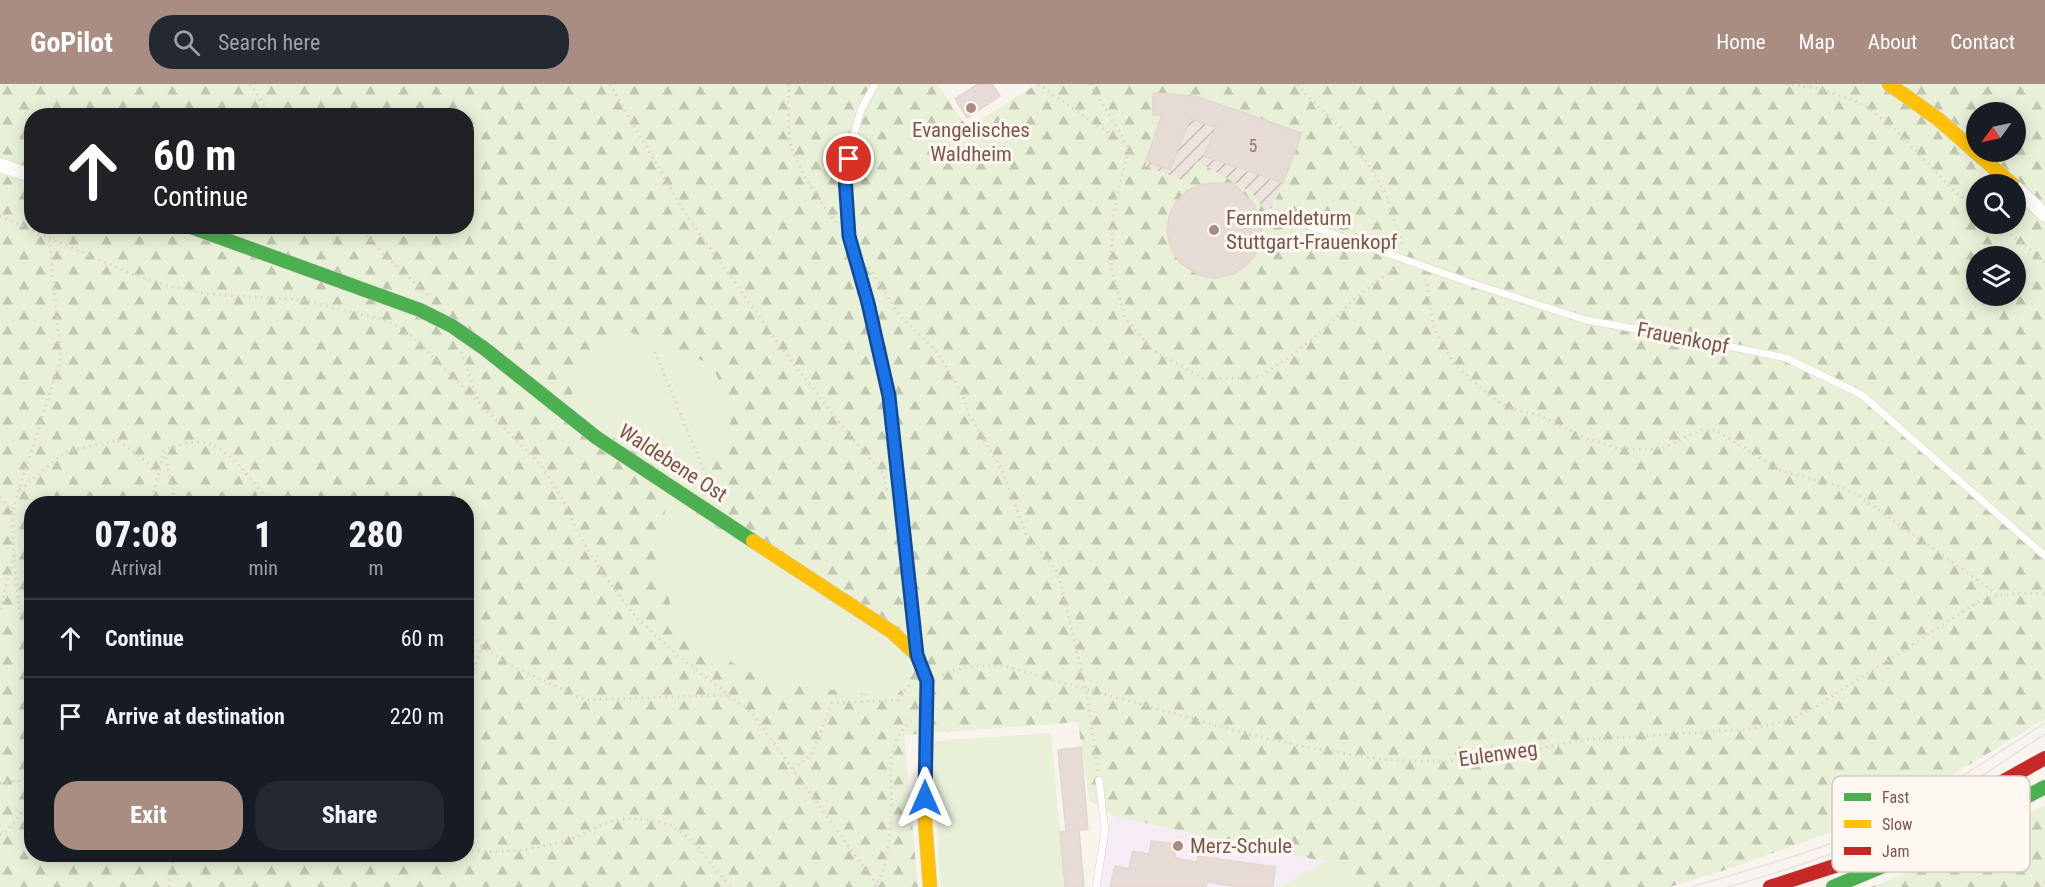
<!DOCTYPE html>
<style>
:root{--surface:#171b24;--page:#242831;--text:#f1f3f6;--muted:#9ea1a6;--line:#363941;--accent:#a98d83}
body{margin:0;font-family:"Roboto Condensed",sans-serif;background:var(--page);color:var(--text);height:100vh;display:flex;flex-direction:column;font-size:22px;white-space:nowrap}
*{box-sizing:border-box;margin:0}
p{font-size:20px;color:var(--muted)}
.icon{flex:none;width:33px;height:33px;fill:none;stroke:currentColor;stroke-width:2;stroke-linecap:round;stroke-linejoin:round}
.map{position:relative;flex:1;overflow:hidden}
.details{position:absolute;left:24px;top:412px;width:450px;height:366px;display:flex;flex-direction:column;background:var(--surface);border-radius:24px;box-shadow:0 3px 15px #0003}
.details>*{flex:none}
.top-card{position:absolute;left:24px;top:24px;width:450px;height:126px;border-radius:24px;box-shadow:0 3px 15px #0003;background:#202124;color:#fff;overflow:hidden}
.needle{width:39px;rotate:237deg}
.tools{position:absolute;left:1966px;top:18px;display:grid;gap:12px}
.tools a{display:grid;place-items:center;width:60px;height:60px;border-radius:50%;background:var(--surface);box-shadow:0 3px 15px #0003;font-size:30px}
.pin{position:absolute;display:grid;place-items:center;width:51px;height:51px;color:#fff;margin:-26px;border:3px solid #fff;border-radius:50%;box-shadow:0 2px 6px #0007}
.me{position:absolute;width:66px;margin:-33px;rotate:0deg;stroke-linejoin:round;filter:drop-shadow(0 0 4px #0008)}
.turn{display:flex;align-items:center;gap:21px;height:126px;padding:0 30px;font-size:27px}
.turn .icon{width:78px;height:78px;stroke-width:2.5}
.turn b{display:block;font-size:42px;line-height:51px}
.eta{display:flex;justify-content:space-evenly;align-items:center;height:102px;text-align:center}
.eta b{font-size:36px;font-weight:800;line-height:42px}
.cta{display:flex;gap:12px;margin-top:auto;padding:12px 30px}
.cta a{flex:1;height:69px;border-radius:24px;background:var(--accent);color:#fff;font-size:24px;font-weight:800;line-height:69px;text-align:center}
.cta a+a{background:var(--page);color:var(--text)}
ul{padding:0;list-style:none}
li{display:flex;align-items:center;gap:18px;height:78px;padding:0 30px;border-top:2px solid var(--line)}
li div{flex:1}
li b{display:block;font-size:22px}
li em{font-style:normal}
header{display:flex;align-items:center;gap:36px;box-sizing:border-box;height:84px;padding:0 30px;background:var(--accent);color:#fff}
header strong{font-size:28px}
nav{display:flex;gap:33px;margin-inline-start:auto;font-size:21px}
.search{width:420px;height:54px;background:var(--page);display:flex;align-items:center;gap:15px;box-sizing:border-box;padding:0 21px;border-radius:24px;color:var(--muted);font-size:22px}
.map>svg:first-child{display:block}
.industrial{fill:url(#industrial-furrows)}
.education{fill:#f5ecf5}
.green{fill:#e8f1d8}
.forest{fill:url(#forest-firs);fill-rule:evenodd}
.building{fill:#e7dbd5;stroke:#e4d6cf;stroke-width:1.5}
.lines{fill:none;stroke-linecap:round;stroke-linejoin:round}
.lane-casing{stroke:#d9d0ca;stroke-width:8}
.street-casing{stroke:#d9d0ca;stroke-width:15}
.fast-casing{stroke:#dbd0cb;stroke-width:15}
.slow-casing{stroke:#dbd0cb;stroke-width:15}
.jam-casing{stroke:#dbd0cb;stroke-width:15}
.path{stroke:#ddd2ce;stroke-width:3;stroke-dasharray:1.5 4.5;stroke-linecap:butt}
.lane{stroke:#fefdfc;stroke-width:7}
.street{stroke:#fefdfc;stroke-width:14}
.fast{stroke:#4caf50;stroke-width:14}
.slow{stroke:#ffc107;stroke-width:14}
.jam{stroke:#c62828;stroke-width:14}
.tram{stroke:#e6e3e6;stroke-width:1.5}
.route-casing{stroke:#114b97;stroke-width:15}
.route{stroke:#1a73e8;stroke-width:10}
.poi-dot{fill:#a98d83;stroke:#fff8f2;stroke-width:2}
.labels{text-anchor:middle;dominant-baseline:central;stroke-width:6;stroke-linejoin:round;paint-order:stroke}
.number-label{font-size:18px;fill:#997a6e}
.poi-label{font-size:21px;fill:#7d5649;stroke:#fff8f2;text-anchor:start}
.street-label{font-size:21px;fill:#7d5649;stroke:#fff8f2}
.key{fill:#fff8f2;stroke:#d8c7bf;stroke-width:1.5}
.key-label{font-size:16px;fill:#7d5649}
</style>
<header>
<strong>GoPilot</strong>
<div class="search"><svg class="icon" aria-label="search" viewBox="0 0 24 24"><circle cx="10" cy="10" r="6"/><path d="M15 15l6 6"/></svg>Search here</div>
<nav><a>Home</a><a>Map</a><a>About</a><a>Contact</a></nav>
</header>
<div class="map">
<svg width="2045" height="803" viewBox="0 0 2045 803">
<defs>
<pattern id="industrial-furrows" width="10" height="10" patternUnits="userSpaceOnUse" patternTransform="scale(1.5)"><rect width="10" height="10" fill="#ede4de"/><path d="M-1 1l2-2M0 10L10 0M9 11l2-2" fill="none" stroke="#c5bcb6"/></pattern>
<pattern id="forest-firs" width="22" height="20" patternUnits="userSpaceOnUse" patternTransform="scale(1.5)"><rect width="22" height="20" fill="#e8f1d8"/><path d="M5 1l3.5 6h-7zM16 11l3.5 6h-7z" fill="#c1c6b1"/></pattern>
</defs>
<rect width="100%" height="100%" fill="#faf4ee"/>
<path class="industrial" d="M1153 9 1195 12 1245 28 1302 49 1283 99 1268 132 1198 78 1185 98 1145 82 1162 31H1153Z"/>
<path class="education" d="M1113 732 1350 783 1362 803H1096L1105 747Z"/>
<g class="green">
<path d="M622 245 711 280 736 329 695 411 571 323 574 287Z"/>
<path d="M667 411 869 539 897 564 914 588 895 614 765 597 677 547 659 474Z"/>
<path d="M1051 649 1065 803H940L932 657Z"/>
<path d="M1325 778 1350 783 1362 803H1280Z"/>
</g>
<g class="forest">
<path d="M0 0H937L968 44 1037 0H2045V635L1894 726 1722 787 1670 803H1362L1350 783 1113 732 1089 716 1078 638 904 651 918 803H0ZM1153 9 1195 12 1245 28 1302 49 1283 99 1269 131 1251 108 1197 77 1185 97 1145 82 1162 31H1154ZM1977 28H2016V68H1977ZM32 32H466V142H32ZM1977 100H2016V140H1977ZM1977 172H2016V212H1977ZM622 245 711 280 735 329 695 411 571 323 574 287ZM667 412 869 539 897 564 914 588 895 614 765 597 677 547 659 474ZM32 420H466V771H32Z"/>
<path d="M2045 721V803H1871L1909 788Z"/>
</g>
<g class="building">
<path d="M978 0H992L1000 12 967 34 955 15Z"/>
<path d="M1153 9 1195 12 1302 49 1283 99 1204 72 1216 43 1190 35 1170 86 1146 77 1162 31H1153Z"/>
<path d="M1212 99H1233L1254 120 1262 144 1257 168 1247 181 1233 190 1217 194 1201 192 1180 179 1171 165 1167 149 1169 132 1176 118 1188 106 1204 100Z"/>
<path d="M1081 663 1088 745 1079 746 1084 803H1065L1060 748 1066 747 1058 666Z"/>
<path d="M1151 757 1177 760 1175 774 1197 778 1198 772 1275 783 1273 803H1239L1207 798 1206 803H1110L1115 782 1129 785 1133 767 1149 770Z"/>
</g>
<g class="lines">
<g class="lane-casing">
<g id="lane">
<path d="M875 0 861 26 852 57 845 93 849 152 868 219 889 312 916 565"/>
<path d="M1270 128 1471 199 1586 236 1692 255 1786 274 1862 311 2045 472"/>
<path d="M1096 803 1105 747 1099 696"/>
</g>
</g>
<g class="street-casing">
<g id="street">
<path d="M0 81 32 92"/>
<path d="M2016 104 2045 131"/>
</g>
</g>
<g class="fast-casing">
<g id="fast">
<path d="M188 142 420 226 452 242 485 265 597 354 753 457"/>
<path d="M1833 803 1938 759 2045 703"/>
</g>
</g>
<g class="slow-casing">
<g id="slow">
<path d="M1889 0 1938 35 2012 100"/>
<path d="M753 457 892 548 917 571 927 598 925 737 930 803"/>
</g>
</g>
<g class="jam-casing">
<path id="jam" d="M1770 803 1847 778 1896 757 2045 674"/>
</g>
<g class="path">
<path d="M250 0 272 32"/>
<path d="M610 0 683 126 781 263 846 347 883 389 887 408"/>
<path d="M789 0C789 17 787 46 791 62 797 83 823 124 837 139"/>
<path d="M1038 0 1127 62"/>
<path d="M1090 0 1129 63 1113 130 1111 184 1125 233 1152 266 1204 295 1259 293 1288 274 1327 243 1354 215 1396 183"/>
<path d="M1298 0 1307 12 1337 40 1371 84 1387 113 1403 163"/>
<path d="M1786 0 1818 4 1865 21 1897 47 1955 108 1977 125"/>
<path d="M0 132 129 189 166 201 208 210 302 216 381 235 397 242 413 253 541 381 563 416 576 445 599 484 635 532 677 571 752 629 878 803"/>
<path d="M1996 140 2035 169 2045 180"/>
<path d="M359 142 381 168 428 211"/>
<path d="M869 183 900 232 937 268 962 309 969 331 1002 386 1026 450 1058 489 1086 605 1098 688"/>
<path d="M1425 195 1427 198 1434 245 1455 281 1495 316 1512 325 1539 331 1586 354 1620 365H1661L1701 346H1715L1780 386 1835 401 1856 410 1997 510"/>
<path d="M461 268 478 315"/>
<path d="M655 268 714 411"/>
<path d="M165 368 175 420"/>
<path d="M20 406 65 368 117 356 158 386"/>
<path d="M0 413 12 428"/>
<path d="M265 413 307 414 324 420"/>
<path d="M151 420 164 366C176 362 189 357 202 358 228 360 255 402 272 420"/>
<path d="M14 476 19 523 28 547 30 572 27 593 29 612 25 639H32"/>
<path d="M0 525 14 472 12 428 61 274 48 142"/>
<path d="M466 542 482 562"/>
<path d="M942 591C963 582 981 581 1004 582L1247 650 1310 664 1371 674 1407 677H1452L1509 671 1581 656 1751 645 1789 636 1817 622 1978 518C2001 509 2020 508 2045 510"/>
<path d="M466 608 482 562 504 578 585 616 727 611"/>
<path d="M793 685 812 670 832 619 898 616 911 599"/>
<path d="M0 699 24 696 32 693"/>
<path d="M0 751 9 745 32 715"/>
<path d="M466 766C498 771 540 765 570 755 585 750 598 741 613 737 629 733 660 735 675 744 699 758 712 785 732 803"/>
<path d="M169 803 174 771"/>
<path d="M874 803C877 798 881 793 883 787 889 768 890 746 891 727 894 690 881 666 911 636"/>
<path d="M2040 803 2045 798"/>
</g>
<use href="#lane" class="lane"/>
<use href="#street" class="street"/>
<use href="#fast" class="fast"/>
<use href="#slow" class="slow"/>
<use href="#jam" class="jam"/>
<g class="tram">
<path d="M1691 803C1758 783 1826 766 1889 734 1944 707 1993 671 2045 639"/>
<path d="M1727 803C1782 788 1838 770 1890 745 1945 719 1994 683 2045 650"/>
</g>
</g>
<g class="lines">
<g class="route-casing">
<path id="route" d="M849 75 845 93 849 152 868 219 889 312 917 571 927 597 925 714"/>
</g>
<use href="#route" class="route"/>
</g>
<g class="poi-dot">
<circle cx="971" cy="24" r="6"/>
<circle cx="1214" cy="146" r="6"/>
<circle cx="1178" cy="762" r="6"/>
</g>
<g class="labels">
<g class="number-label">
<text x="1253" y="61">5</text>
</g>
<g class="poi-label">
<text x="971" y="46" text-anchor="middle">Evangelisches<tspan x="971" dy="24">Waldheim</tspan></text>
<text x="1226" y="134">Fernmeldeturm<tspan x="1226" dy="24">Stuttgart-Frauenkopf</tspan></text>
<text x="1190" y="762">Merz-Schule</text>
</g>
<g class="street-label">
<text transform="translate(1683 254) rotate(11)">Frauenkopf</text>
<text transform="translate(673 379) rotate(33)">Waldebene Ost</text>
<text transform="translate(1498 670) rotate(-8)">Eulenweg</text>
</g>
</g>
<rect x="1832" y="692" width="198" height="96" rx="9" class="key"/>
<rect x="1844" y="709" width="27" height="8" fill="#4caf50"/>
<rect x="1844" y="736" width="27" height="8" fill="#ffc107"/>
<rect x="1844" y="763" width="27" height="8" fill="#c62828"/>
<g class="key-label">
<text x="1882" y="719">Fast</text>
<text x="1882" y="746">Slow</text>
<text x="1882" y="773">Jam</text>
</g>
</svg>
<div class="tools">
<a><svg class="needle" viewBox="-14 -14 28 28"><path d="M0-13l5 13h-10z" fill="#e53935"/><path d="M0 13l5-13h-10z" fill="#9ea1a6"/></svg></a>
<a><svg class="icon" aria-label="search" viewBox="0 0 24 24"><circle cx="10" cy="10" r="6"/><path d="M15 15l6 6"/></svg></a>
<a><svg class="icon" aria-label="layers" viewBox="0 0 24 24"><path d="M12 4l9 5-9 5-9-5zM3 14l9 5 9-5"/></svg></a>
</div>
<div class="pin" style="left:849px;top:75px;background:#d93025"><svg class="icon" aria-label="arrive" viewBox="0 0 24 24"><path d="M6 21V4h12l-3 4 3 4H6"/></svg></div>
<svg class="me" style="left:925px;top:714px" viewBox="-20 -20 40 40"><path d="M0-17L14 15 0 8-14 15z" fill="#1a73e8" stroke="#fff" stroke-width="4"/></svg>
<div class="top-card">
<div class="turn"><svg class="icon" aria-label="ahead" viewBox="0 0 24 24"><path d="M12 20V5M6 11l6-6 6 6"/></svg><div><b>60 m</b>Continue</div></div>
</div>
<section class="details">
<div class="eta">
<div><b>07:08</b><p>Arrival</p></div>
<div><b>1</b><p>min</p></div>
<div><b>280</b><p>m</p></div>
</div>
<ul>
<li><svg class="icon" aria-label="ahead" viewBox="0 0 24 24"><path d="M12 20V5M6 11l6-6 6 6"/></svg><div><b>Continue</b></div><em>60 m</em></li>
<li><svg class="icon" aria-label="arrive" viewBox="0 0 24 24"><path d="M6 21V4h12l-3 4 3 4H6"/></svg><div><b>Arrive at destination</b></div><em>220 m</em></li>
</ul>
<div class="cta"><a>Exit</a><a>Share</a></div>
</section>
</div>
